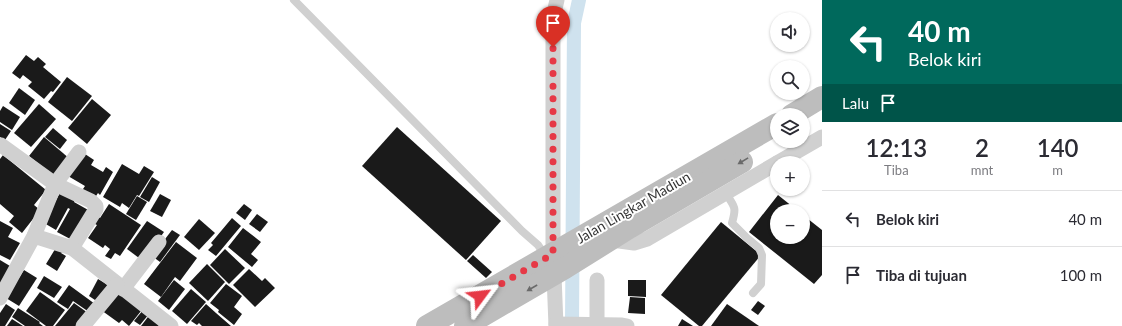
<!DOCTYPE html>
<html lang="id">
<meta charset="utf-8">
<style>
:root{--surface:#fff;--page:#f2f2f3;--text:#2b2b33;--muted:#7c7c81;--line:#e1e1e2}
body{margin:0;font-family:Lato,sans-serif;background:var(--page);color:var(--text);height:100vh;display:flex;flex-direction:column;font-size:15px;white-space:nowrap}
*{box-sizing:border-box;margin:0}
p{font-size:13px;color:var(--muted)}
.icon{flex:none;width:22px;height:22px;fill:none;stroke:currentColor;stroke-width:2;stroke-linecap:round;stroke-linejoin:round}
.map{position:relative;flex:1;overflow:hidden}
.side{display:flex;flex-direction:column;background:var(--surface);width:300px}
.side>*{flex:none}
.guide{background:#00695c;color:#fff;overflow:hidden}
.tools{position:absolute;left:770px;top:12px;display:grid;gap:8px}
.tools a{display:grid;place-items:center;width:40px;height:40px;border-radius:50%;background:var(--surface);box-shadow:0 1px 3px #0004;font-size:20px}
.pin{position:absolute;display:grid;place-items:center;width:34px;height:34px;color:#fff;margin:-41px -17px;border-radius:50% 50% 50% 0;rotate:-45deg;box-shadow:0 0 4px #0007}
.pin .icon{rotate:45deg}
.me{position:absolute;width:44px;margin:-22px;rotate:60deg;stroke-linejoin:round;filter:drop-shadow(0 0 3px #0008)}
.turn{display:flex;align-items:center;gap:14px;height:84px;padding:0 20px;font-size:18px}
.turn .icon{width:52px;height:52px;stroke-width:2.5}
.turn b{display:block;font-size:28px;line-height:34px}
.then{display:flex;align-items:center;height:38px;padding:0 20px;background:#0003;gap:8px;font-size:15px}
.eta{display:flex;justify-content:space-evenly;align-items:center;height:68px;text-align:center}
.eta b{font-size:24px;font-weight:600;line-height:28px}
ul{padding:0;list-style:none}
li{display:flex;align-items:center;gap:12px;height:56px;padding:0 20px;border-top:1px solid var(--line)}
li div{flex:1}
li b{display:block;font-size:15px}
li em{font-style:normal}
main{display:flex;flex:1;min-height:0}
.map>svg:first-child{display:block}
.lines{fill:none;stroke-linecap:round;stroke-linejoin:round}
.canal{stroke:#cfe2ee;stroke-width:14}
.building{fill:#1a1a1a}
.lane{stroke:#d0d0d0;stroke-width:8}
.street{stroke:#d0d0d0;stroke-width:15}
.secondary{stroke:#bdbdbd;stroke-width:22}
.oneway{fill:#6a6a6a}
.route{stroke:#e63946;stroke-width:7;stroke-dasharray:0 12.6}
.labels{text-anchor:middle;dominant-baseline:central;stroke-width:4;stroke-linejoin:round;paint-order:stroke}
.street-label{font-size:14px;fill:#333;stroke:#fff}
</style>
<main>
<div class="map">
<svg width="822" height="326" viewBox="0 0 822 326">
<rect width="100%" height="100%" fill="#fff"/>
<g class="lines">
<path class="canal" d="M572 326 574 23 579 0"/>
</g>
<g class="building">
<path d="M26 55 34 61 38 57 46 64 43 67 61 82 53 92 51 91 44 99 28 86 32 82 23 75 20 79 12 73Z"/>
<path d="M67 77 92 96 72 121 48 102Z"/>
<path d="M19 88 35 100 25 115 9 103Z"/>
<path d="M92 99 111 115 87 144 68 128Z"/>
<path d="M39 104 56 119 31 147 14 133Z"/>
<path d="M3 106 20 117 12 130 0 122V111Z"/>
<path d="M0 124 11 131 5 140 0 137Z"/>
<path d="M397 127 501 221 466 260 362 166Z"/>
<path d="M53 128 67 140 60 149 45 137Z"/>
<path d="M44 137 70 159 55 177 29 156Z"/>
<path d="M82 152 94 160 91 165 103 172 106 167 113 172 100 195 98 193 96 196 81 192 85 186 68 176Z"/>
<path d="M3 155 46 190 34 205 40 210 22 233 9 222 14 216 0 204V159Z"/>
<path d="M122 164 139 174 144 166 154 172 139 196 137 195 129 208 122 203 120 207 103 197Z"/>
<path d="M152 177 160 182 149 202 140 197Z"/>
<path d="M62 189 76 197 74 202 90 211 74 241 57 232 70 209 68 208 56 230 44 223Z"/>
<path d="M160 194 171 200 162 217 150 211Z"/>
<path d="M778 195 798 211H777V237H803V215L822 230V275L814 284 749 232Z"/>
<path d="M137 196 147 202 136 220 126 214Z"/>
<path d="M109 204 141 225 120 256 115 253 111 259 105 256 110 249 105 245 103 248 88 238 97 225 91 222 96 215 100 218Z"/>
<path d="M244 204 252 210 245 220 236 213Z"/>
<path d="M257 214 268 222 260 232 249 224Z"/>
<path d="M232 218 241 226 216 256 208 250 213 245 211 243Z"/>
<path d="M199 219 215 233 199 250 184 237Z"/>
<path d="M0 221 13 228 8 237 20 243 10 260 0 255Z"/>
<path d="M147 221 164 232 143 261 127 249Z"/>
<path d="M721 222 761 255 702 326H699L661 295Z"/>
<path d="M243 228 261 242 251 254 258 260 252 267 228 247Z"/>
<path d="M172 230 180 235 160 262 152 256Z"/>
<path d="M176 242 197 258 180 281 175 277 161 297 144 284Z"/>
<path d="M57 246 64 250 61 253 66 256 57 271 46 264Z"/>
<path d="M225 249 245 268 229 284 210 265Z"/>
<path d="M473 255 492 272 486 278 467 261Z"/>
<path d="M0 260 15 269 0 292Z"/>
<path d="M207 264 225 282 208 301 189 283Z"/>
<path d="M249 269 262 281 265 278 275 288 255 307 233 285Z"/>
<path d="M24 270 37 278 19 306 6 298Z"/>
<path d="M44 276 62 287 54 298 37 288Z"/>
<path d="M98 279 108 285 98 302 89 296Z"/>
<path d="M174 280 185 289 169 310 158 301Z"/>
<path d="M628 280H646V297L628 296Z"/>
<path d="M226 284 242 296 234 307 242 314 234 325 218 312 219 310 210 303Z"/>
<path d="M69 285 95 304 89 312 73 301 68 309 57 302Z"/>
<path d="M191 289 206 302 187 324 172 311Z"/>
<path d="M117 290 141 311 129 326 122 320 119 323 101 310Z"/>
<path d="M40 292 65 310 53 326H46L26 311Z"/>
<path d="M630 297 645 298V314L628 313Z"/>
<path d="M758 301 765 306 758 315 751 310Z"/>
<path d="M74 303 88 313 78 326H55Z"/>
<path d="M6 304 15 310 5 326H0V313Z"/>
<path d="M206 304 216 313 231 326H202L199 323 197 325 191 321Z"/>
<path d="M727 304 759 326H711Z"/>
<path d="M18 308 40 322 39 323 43 326H25L12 317Z"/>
<path d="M143 310 149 314 140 325 134 321Z"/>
<path d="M151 313 159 326H141Z"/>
<path d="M12 319 23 326H7Z"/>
<path d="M682 319 693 326H678Z"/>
</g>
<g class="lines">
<g class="lane">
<path d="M294 0 522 231 538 245 546 257"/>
<path d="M726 193C734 208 737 205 732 223L747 238 759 248 762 255 761 284 753 293"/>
</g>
<g class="street">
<path d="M1 145 55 184 91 201 96 206V209L72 248"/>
<path d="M777 163 822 137"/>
<path d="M34 236 55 184 79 152"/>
<path d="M612 240 634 243 647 239 777 163"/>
<path d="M553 254V17L557 0"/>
<path d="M554 275 556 326"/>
<path d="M597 280V326"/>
<path d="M123 289 159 242"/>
<path d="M0 298 34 236 72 248 171 326"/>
<path d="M556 324 622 325 627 326"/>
<path d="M83 326 117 285"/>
</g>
<g class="secondary">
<path d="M792 115 822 97"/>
<path d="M427 326 777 124"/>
<path d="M465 326 565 268 629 228 742 162"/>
</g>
</g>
<defs><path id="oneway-solid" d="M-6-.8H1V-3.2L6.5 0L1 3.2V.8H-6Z"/></defs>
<g class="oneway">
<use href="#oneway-solid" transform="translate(743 161) rotate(149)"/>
<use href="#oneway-solid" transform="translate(532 288) rotate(150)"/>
</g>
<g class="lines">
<path class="route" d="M480 296 553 254V47"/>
</g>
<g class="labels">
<g class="street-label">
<text transform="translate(633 207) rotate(-30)">Jalan Lingkar Madiun</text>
</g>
</g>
</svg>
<div class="tools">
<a><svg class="icon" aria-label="sound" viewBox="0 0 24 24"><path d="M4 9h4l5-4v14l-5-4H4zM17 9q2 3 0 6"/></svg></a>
<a><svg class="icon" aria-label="search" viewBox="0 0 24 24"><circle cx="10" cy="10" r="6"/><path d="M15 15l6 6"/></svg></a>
<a><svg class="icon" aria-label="layers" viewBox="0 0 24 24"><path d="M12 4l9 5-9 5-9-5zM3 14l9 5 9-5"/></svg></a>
<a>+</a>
<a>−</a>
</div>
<div class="pin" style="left:553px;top:47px;background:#d93025"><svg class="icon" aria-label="arrive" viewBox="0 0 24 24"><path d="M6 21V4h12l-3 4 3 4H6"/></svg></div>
<svg class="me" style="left:480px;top:296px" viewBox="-20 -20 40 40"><path d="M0-17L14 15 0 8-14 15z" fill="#e63946" stroke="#fff" stroke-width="4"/></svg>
</div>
<section class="side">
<div class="guide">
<div class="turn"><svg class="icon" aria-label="left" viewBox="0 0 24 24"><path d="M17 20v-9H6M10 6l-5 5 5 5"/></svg><div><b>40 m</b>Belok kiri</div></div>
<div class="then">Lalu<svg class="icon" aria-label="arrive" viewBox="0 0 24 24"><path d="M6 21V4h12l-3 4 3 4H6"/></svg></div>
</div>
<div class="eta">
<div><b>12:13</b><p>Tiba</p></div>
<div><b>2</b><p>mnt</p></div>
<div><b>140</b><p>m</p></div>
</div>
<ul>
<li><svg class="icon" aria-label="left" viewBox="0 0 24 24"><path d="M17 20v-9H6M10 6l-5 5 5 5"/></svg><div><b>Belok kiri</b></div><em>40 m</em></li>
<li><svg class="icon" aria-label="arrive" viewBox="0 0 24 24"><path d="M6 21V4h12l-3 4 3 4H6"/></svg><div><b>Tiba di tujuan</b></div><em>100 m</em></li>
</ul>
</section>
</main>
